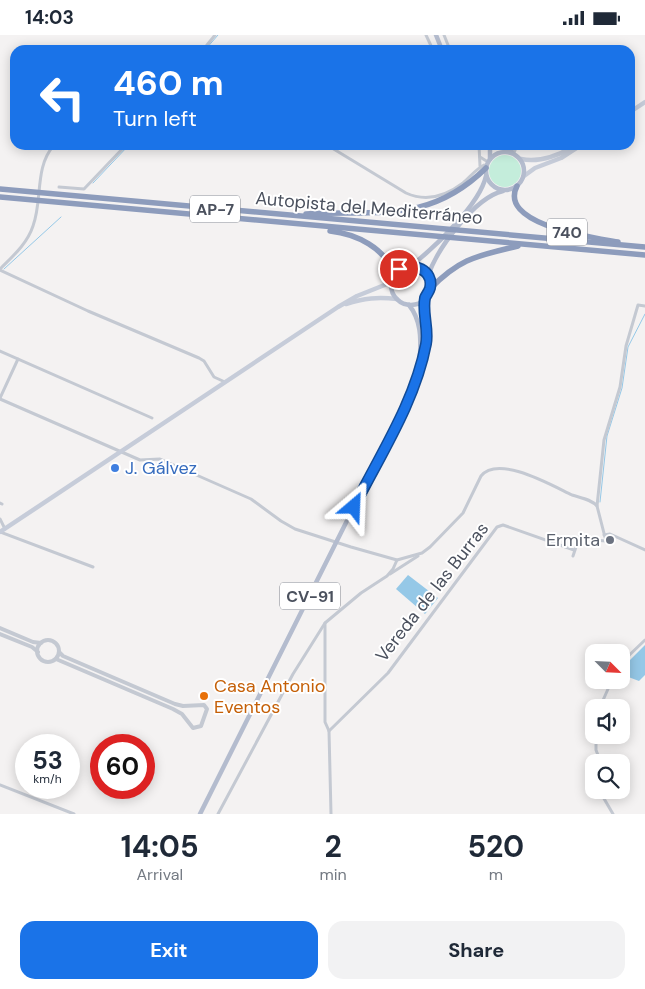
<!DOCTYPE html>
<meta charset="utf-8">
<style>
:root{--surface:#fff;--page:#f2f2f3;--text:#1f2937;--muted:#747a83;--accent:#1a73e8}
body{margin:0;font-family:"DM Sans",sans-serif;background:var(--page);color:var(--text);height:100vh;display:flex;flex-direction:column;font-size:19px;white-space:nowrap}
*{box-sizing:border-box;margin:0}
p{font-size:16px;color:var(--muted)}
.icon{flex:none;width:28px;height:28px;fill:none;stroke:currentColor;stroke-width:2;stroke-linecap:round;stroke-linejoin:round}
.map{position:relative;height:779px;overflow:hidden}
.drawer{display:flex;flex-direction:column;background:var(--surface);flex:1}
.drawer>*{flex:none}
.top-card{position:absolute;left:10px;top:10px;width:625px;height:105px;border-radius:15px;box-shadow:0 2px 12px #0003;background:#1a73e8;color:#fff;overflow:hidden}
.needle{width:32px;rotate:114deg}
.buttons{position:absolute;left:585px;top:609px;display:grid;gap:10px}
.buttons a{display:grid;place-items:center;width:45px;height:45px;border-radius:10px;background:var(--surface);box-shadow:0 2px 12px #0003;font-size:25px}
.speed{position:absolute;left:15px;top:699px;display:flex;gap:10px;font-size:25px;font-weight:700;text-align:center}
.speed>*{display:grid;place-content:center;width:65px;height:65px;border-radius:50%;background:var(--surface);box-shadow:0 2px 12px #0003;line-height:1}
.speed small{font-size:12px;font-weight:400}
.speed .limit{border:8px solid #d22;background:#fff;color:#111}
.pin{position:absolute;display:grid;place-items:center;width:42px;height:42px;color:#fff;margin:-21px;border:2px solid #fff;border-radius:50%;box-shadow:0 1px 5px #0007}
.me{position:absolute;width:55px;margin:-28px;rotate:26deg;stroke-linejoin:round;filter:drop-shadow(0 0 4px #0008)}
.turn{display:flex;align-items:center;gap:18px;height:105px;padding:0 20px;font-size:22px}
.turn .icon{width:65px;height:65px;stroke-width:2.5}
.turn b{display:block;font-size:35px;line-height:42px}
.eta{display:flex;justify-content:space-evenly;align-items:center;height:85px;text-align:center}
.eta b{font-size:30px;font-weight:700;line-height:35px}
.action{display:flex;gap:10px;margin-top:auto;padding:10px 20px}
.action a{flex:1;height:58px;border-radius:15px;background:var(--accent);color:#fff;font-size:20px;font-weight:700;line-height:58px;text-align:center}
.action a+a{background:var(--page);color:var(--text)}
.status{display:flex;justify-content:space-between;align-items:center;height:35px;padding:0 25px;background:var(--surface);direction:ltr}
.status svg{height:14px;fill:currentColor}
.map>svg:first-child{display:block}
.green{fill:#c4eddb}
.water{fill:#95c8e7}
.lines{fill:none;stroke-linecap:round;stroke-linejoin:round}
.stream{stroke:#95c8e7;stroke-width:1}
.minor{stroke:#c4c9d2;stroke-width:3}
.tertiary{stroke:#c4c9d2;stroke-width:4}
.secondary{stroke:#c6ccd9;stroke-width:4.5}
.primary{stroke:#b4bcce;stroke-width:4.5}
.motorway{stroke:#8d9cbc;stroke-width:5.5}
.route-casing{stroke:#114b97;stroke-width:12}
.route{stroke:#1a73e8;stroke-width:9}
.shop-dot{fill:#3f7fe0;stroke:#fff;stroke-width:2}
.worship-dot{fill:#6b7280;stroke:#fff;stroke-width:2}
.food-dot{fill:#e8710a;stroke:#fff;stroke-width:2}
.labels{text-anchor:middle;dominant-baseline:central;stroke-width:4;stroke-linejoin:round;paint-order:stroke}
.shield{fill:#fff;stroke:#81858e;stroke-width:1}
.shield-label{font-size:16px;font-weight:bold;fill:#4b515e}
.street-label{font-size:18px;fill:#4b515e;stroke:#fff}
.shop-label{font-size:18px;fill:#366cbe;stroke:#fff;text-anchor:start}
.worship-label{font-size:18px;fill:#5b616d;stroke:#fff;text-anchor:end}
.food-label{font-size:18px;fill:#c56008;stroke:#fff;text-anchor:start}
</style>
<div class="status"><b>14:03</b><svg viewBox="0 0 49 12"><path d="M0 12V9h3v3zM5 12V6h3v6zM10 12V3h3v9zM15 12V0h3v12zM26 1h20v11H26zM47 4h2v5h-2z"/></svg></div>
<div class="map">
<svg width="645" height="779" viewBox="0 0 645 779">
<rect width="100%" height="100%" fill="#f4f2f2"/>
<circle class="green" cx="505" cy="136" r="16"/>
<g class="water">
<path d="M408 540 438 563 425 579 396 554Z"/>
<path d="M645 610V640L639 646 623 640V632Z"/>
</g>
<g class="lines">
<g class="stream">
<path d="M205 15 218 0"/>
<path d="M93 148 129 110"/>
<path d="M4 234 61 182"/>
<path d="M600 467 607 401 622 353 628 312 645 279"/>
</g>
<g class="minor">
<path d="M426 0 433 15"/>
<path d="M444 0 450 15"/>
<path d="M203 15 215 0"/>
<path d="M327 110 406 158C426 167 446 161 463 148 470 142 476 134 484 130"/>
<path d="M479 110 480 131"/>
<path d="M514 118 517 110"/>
<path d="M480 122 488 127"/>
<path d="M59 152 84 154 126 110"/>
<path d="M0 234C13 221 27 209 33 191 43 164 34 133 54 110"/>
<path d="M0 235 88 276 199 323 204 326 214 342 225 347"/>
<path d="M0 316 152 383"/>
<path d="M0 363 18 324"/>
<path d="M0 364 140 425 160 424 251 464 281 486 295 494 351 512 397 525 422 518 430 512 463 478 481 441C498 419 553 451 572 460 581 463 591 464 597 471"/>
<path d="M0 468 2 469"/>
<path d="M0 484 5 494"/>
<path d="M0 497 93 532"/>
<path d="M604 500 610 499 645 515"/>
<path d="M573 521 580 500 594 505 606 506 597 471 604 405 620 352 626 311 638 270 645 271"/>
<path d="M390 539 418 521"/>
<path d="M325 588V687L329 696 331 779"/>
<path d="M621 628 645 605"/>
<path d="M600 672 612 645"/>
<path d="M329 696 388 638 497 492 503 490 574 515"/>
<path d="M596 700V715L601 728"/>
<path d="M0 750 74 779"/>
<path d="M599 755 613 779"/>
<path d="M218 779 293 639 325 588 361 558 387 541 393 534 397 525"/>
</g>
<g class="tertiary">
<path d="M0 593 33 607 41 608"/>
<path d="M0 599 32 612 38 617"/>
<circle cx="48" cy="616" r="11"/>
<path d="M56 624 173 674 182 679 193 693 201 691 207 674 204 670 183 671 175 669 63 621 59 617"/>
</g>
<g class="secondary">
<path d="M630 77 645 67"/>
<path d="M521 124C539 128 557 121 573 112"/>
<path d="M524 141 535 133 561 123 581 110"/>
<path d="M346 269C364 263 378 262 397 264"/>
<path d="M0 497 338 272 357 261 387 249 392 245"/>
</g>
<g class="primary">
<path d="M436 0 442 15"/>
<path d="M503 110 512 117"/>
<circle cx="505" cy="136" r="19"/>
<path d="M490 124V110"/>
<path d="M412 230C434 213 480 169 486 141"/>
<circle cx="411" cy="250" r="20"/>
<path d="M428 241C437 214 474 163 503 156"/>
<path d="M409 270C421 285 421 303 420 321"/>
<path d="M200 779 409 362 417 342 426 308 425 263"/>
</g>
<g class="motorway">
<path d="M517 151C497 190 596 203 618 207"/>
<path d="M0 154 645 212"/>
<path d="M0 162 645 220"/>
<path d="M306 179C377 175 429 189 486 133"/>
<path d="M330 196C357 199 385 213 394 239"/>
<path d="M430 254C460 223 477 221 518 211"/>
</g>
</g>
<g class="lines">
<g class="route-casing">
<path id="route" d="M354 472C380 420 415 367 426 309 429 294 422 278 425 263 426 260 429 257 430 253 434 235 413 227 399 234"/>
</g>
<use href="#route" class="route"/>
</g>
<circle class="shop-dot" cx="115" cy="433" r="5"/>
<circle class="worship-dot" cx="610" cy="505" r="5"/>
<circle class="food-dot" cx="204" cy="661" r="5"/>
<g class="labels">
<g class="shield">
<rect x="190" y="160.5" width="50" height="27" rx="4"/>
<rect x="547" y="183.5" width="40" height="27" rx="4"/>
<rect x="280" y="547.5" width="60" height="27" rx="4"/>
</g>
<g class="shield-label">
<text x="215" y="174">AP-7</text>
<text x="567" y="197">740</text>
<text x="310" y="561">CV-91</text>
</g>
<g class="street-label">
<text transform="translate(369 173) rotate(5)">Autopista del Mediterráneo</text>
<text transform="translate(432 557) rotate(-52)">Vereda de las Burras</text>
</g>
<g class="shop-label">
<text x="125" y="433">J. Gálvez</text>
</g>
<g class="worship-label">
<text x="600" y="505">Ermita</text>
</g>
<g class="food-label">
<text x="214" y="651">Casa Antonio<tspan x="214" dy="21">Eventos</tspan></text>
</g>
</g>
</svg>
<div class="buttons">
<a><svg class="needle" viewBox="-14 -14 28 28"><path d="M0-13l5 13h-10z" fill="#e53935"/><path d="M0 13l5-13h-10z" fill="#747a83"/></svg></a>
<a><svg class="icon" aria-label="sound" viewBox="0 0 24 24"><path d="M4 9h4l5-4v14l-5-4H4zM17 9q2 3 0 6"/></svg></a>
<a><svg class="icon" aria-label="search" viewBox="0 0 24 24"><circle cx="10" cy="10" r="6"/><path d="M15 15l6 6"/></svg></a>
</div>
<div class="speed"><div>53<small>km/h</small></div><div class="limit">60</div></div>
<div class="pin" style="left:399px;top:234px;background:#d93025"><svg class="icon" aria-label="arrive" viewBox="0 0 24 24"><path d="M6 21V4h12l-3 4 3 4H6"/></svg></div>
<svg class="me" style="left:354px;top:472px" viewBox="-20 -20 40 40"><path d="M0-17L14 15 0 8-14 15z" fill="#1a73e8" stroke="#fff" stroke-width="4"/></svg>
<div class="top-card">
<div class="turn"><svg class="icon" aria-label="left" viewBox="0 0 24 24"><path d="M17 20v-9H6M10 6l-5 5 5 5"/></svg><div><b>460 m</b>Turn left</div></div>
</div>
</div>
<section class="drawer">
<div class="eta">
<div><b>14:05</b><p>Arrival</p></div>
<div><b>2</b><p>min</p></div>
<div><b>520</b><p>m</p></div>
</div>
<div class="action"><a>Exit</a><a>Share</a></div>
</section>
